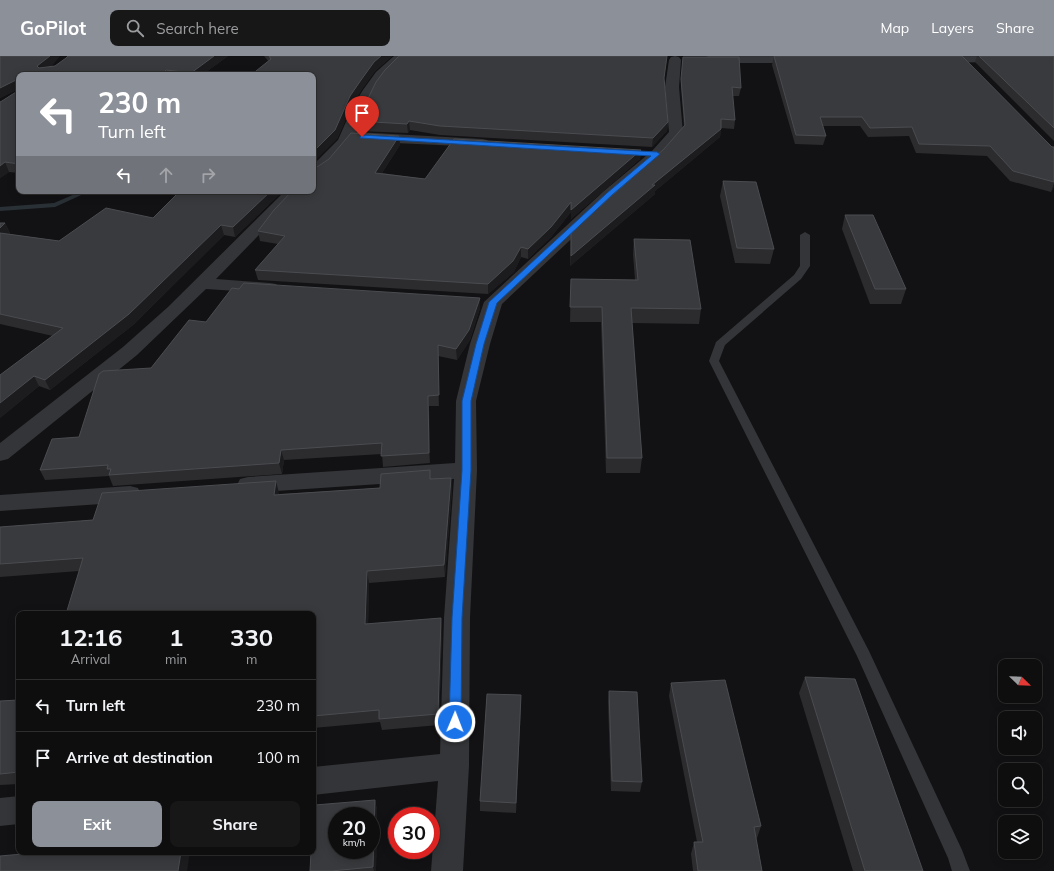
<!DOCTYPE html>
<style>
:root{--surface:#0e0e0f;--page:#171718;--text:#f1f3f6;--muted:#9b9c9e;--line:#2e2e2f;--accent:#8c9099}
body{margin:0;font-family:Mulish,sans-serif;background:var(--page);color:var(--text);height:100vh;display:flex;flex-direction:column;font-size:15px;white-space:nowrap}
*{box-sizing:border-box;margin:0}
p{font-size:13px;color:var(--muted)}
.icon{flex:none;width:22px;height:22px;fill:none;stroke:currentColor;stroke-width:2;stroke-linecap:round;stroke-linejoin:round}
.map{position:relative;flex:1;overflow:hidden}
.drawer{position:absolute;left:16px;top:555px;width:300px;height:244px;display:flex;flex-direction:column;background:var(--surface);border-radius:8px;box-shadow:0 2px 10px #0003,0 0 0 1px var(--line)}
.drawer>*{flex:none}
.top-card{position:absolute;left:16px;top:16px;width:300px;height:122px;border-radius:8px;box-shadow:0 2px 10px #0003,0 0 0 1px var(--line);background:#8c9099;color:#fff;overflow:hidden}
.needle{width:26px;rotate:113deg}
.fabs{position:absolute;left:998px;top:603px;display:grid;gap:8px}
.fabs a{display:grid;place-items:center;width:44px;height:44px;border-radius:8px;background:var(--surface);box-shadow:0 2px 10px #0003,0 0 0 1px var(--line);font-size:20px}
.speed{position:absolute;left:328px;top:751px;display:flex;gap:8px;font-size:20px;font-weight:700;text-align:center}
.speed>*{display:grid;place-content:center;width:52px;height:52px;border-radius:50%;background:var(--surface);box-shadow:0 2px 10px #0003,0 0 0 1px var(--line);line-height:1}
.speed small{font-size:10px;font-weight:400}
.speed .limit{border:6px solid #d22;background:#fff;color:#111}
.pin{position:absolute;display:grid;place-items:center;width:34px;height:34px;color:#fff;margin:-41px -17px;border-radius:50% 50% 50% 0;rotate:-45deg;box-shadow:0 0 4px #0007}
.pin .icon{rotate:45deg}
.me{position:absolute;width:44px;margin:-22px;rotate:1deg;stroke-linejoin:round;filter:drop-shadow(0 0 3px #0008)}
.turn{display:flex;align-items:center;gap:14px;height:84px;padding:0 16px;font-size:18px}
.turn .icon{width:52px;height:52px;stroke-width:2.5}
.turn b{display:block;font-size:28px;line-height:34px}
.lanes{display:flex;align-items:center;height:38px;padding:0 16px;background:#0003;justify-content:center;gap:20px;direction:ltr}
.lanes .off{opacity:.35}
.eta{display:flex;justify-content:space-evenly;align-items:center;height:68px;text-align:center}
.eta b{font-size:24px;font-weight:700;line-height:28px}
.button{display:flex;gap:8px;margin-top:auto;padding:8px 16px}
.button a{flex:1;height:46px;border-radius:8px;background:var(--accent);color:#fff;font-size:16px;font-weight:700;line-height:46px;text-align:center}
.button a+a{background:var(--page);color:var(--text)}
ul{padding:0;list-style:none}
li{display:flex;align-items:center;gap:12px;height:52px;padding:0 16px;border-top:1px solid var(--line)}
li div{flex:1}
li b{display:block;font-size:15px}
li em{font-style:normal}
header{display:flex;align-items:center;gap:24px;box-sizing:border-box;height:56px;padding:0 20px;background:var(--accent);color:#fff}
header strong{font-size:19px}
nav{display:flex;gap:22px;margin-inline-start:auto;font-size:14px}
.search{width:280px;height:36px;background:var(--page);display:flex;align-items:center;gap:10px;box-sizing:border-box;padding:0 14px;border-radius:8px;color:var(--muted);font-size:15px}
.map>svg:first-child{display:block}
.lines{fill:none;stroke-linecap:round;stroke-linejoin:round}
.stream{fill:#2a3136;fill-rule:evenodd}
.lane{fill:#343538;fill-rule:evenodd}
.street{fill:#343538;fill-rule:evenodd}
.wall{fill:#2c2c2f}
.shaded-wall{fill:#1c1c1e}
.building{fill:#393a3d;stroke:#4a4c50;fill-rule:evenodd}
.route{fill:#1a73e8;stroke:#114b97}
</style>
<header>
<strong>GoPilot</strong>
<div class="search"><svg class="icon" aria-label="search" viewBox="0 0 24 24"><circle cx="10" cy="10" r="6"/><path d="M15 15l6 6"/></svg>Search here</div>
<nav><a>Map</a><a>Layers</a><a>Share</a></nav>
</header>
<div class="map">
<svg width="1054" height="815" viewBox="0 0 1054 815">
<rect width="100%" height="100%" fill="#121214"/>
<g class="lines">
<path class="stream" d="M82 135H90L55 151 0 155V151L54 147Z"/>
<path class="lane" d="M805 176 810 179V210L801 223 725 289 719 305 869 595 962 794 970 815H952L948 802 857 600 709 305 716 286 794 219 800 210V179Z"/>
<g class="street">
<path d="M394 0H407C401 8 392 14 385 22 371 38 364 56 356 76L482 83 487 84 489 87 487 90 482 91 352 85C344 96 326 118 313 122V109L338 84 353 50 363 34 376 16Z"/>
<path d="M675 0 679 1 681 4 679 31 683 77 681 80 662 101 616 141 502 248 490 288 476 345 477 414 470 562 469 710 463 815H431L438 725 313 739V711L440 698 444 562 454 423 248 437 240 435 237 429 240 423 248 421 455 407 456 345 470 288 484 246 604 135 652 95 669 76 665 31 669 4 671 1Z"/>
<path d="M709 0H806L809 3 807 6 803 7H705L703 4 705 1Z"/>
<path d="M931 0H1054V5L935 7 931 6 929 3Z"/>
<path d="M285 135H302L216 223 270 227 276 228 279 232 276 236 270 237 206 233 137 299 8 403 0 405V387L123 291 168 251Z"/>
<path d="M130 430 138 432 141 438 138 444 130 446 0 455V439Z"/>
<path d="M19 740V768L0 770V742Z"/>
</g>
</g>
<g class="wall">
<path d="M0 0 52 10 51 11 228 0 202 19H19V117L9 116 0 122V46L2 45 16 36V34L0 42Z"/>
<path d="M264 0H392L375 15 362 33 352 49 337 83Z"/>
<path d="M774 0 1054 91V131L1051 136 1010 125 987 100 916 97 909 80 868 81 860 70H822L826 80 823 89 795 88 772 9Z"/>
<path d="M977 0H1054V85L975 6Z"/>
<path d="M683 1 741 32 739 40H732L735 64 734 73 721 72 720 81 655 135V138L570 210 571 176 664 93 684 71 681 31Z"/>
<path d="M664 23 668 66 667 75 652 91 440 79 410 74 408 77 358 75 357 65Z"/>
<path d="M399 80 400 89 382 117 425 123 641 94 640 103 571 163V156L551 181 528 203 521 201 514 216 488 238 258 224 255 214 278 188 260 185 258 175 317 111Z"/>
<path d="M723 125 774 193 770 208 735 207 720 140Z"/>
<path d="M283 135 235 181 224 179 133 269 50 334 39 330 0 362 53 280 0 268V167H5L10 177 9 178 59 185 153 162Z"/>
<path d="M845 159 906 233 901 248H870L842 173Z"/>
<path d="M634 183 701 253 699 268 632 267 642 402 640 417H606L601 266H570L571 223 635 224 633 198Z"/>
<path d="M480 252 470 284 457 304 438 300 439 350H429L430 407 383 411 382 398 284 404 282 418 113 430 109 420 45 424 40 414 79 381 151 312 206 266Z"/>
<path d="M451 422 452 434 445 521 369 527 368 568 441 562 442 574 439 669 382 674 380 666 313 672V558L79 515 0 521V471L93 464 279 437V438L380 432 430 423Z"/>
<path d="M805 621 923 815H853L799 637Z"/>
<path d="M671 627 761 770 757 782H756L762 815H693L691 798 694 786H697L669 640Z"/>
<path d="M609 635 642 726 640 736 611 735 608 646Z"/>
<path d="M521 639V650L516 757 480 755V745Z"/>
<path d="M19 644V728L0 729V645Z"/>
<path d="M375 744 377 754 376 815H310Z"/>
</g>
<g class="shaded-wall">
<path d="M50 0H60L52 10 41 19 37 10Z"/>
<path d="M214 0H228L202 19H191V17Z"/>
<path d="M381 0H392L375 15 362 33 352 49 337 83 313 107V96L361 24 374 6Z"/>
<path d="M166 14 167 19H161Z"/>
<path d="M16 24 19 33 0 42V32Z"/>
<path d="M409 65 410 74 408 77 407 68Z"/>
<path d="M668 66 667 75 652 91 653 82Z"/>
<path d="M721 73 720 81 655 135V138L570 210 571 200 652 129Z"/>
<path d="M399 80 400 89 376 126 375 117Z"/>
<path d="M641 94 640 103 571 163V154Z"/>
<path d="M5 106 9 116 0 122V110Z"/>
<path d="M1054 127V131L1051 136Z"/>
<path d="M271 135H283L235 181 233 171Z"/>
<path d="M571 146V156L551 181 528 203V193Z"/>
<path d="M5 167 10 177 0 185V172Z"/>
<path d="M221 169 224 179 133 269 50 334 45 324Z"/>
<path d="M521 191V201L514 216 488 238V228Z"/>
<path d="M480 242V252L470 284 457 304 456 293Z"/>
<path d="M438 289V300L439 350V339Z"/>
<path d="M34 320 39 330 0 362V347Z"/>
<path d="M428 340 429 350 430 407 429 397Z"/>
<path d="M281 394 284 404 282 418 279 407Z"/>
<path d="M451 422 452 434 445 521 444 509Z"/>
<path d="M276 425 279 437 278 451 274 439Z"/>
<path d="M367 515 369 527 368 580 365 568Z"/>
<path d="M441 562 442 574 439 669 438 658Z"/>
<path d="M521 639V650L516 757V747Z"/>
<path d="M375 744 377 754 376 815H374L373 811Z"/>
<path d="M181 796H190L187 815H178Z"/>
</g>
<g class="building">
<path d="M0 0H50L37 10 39 12 55 10 66 2 68 0H214L191 17 166 14 161 19H19V108L5 106 0 110V46L2 45 16 36V24L0 32Z"/>
<path d="M269 0H381L374 6 361 24 350 40 335 74 313 96V19H251L271 3Z"/>
<path d="M399 0H667L664 22 668 66 653 82 440 70 409 65 407 68 357 65 376 26 385 14Z"/>
<path d="M774 0H962L1052 91H1054V126L1013 115 990 90 919 88 912 71 870 72 862 61H820L826 80 796 79Z"/>
<path d="M979 0H1054V72Z"/>
<path d="M683 1H739L741 32 732 31 735 64 721 63V73L652 129H655L571 200V176L664 93 685 69 681 23Z"/>
<path d="M351 77 399 80 375 117 425 123 454 83 641 94 571 154V146L551 171 528 193 521 191 513 205 488 228 255 214 285 180 258 175 274 154 292 135H313V113L317 111 329 103Z"/>
<path d="M723 125 756 126 774 193 737 192Z"/>
<path d="M180 135H271L233 171 221 169 129 258 45 324 34 320 0 347V319L63 272 0 258V177L59 185 106 152 153 162Z"/>
<path d="M845 159H873L906 233H875Z"/>
<path d="M0 167H5L0 172Z"/>
<path d="M634 183 690 184 701 253 631 252 642 402H607L602 251H570L571 223 638 224Z"/>
<path d="M244 227 480 242 469 274 456 293 438 289 439 339 428 340 429 397 381 400 382 387 281 394 279 407 109 419 111 413H107L108 409 40 414 52 383 79 381 99 318 103 315 151 312 189 264 206 266 232 232 239 233Z"/>
<path d="M430 414V423L451 422 444 509 367 515 365 568 441 562 438 658 379 663V654L313 660V558H66L83 502 0 508V471L93 464 102 437 276 425 274 439 380 432 381 418Z"/>
<path d="M805 621 855 623 923 815H865Z"/>
<path d="M725 624 761 770 754 771 762 815H698L694 786H703L671 627Z"/>
<path d="M609 635 637 636 642 726 612 725Z"/>
<path d="M487 638 521 639 516 747 480 745Z"/>
<path d="M19 644V716L0 718V645Z"/>
<path d="M375 744 373 811 331 815H310L311 796H313V773L315 749ZM337 760H371V794H337Z"/>
<path d="M45 796H181L178 815H0V800Z"/>
</g>
<path class="route" d="M362 79 657 96 660 98 612 139 497 247 484 288 471 345V414L462 562 461 666 459 670 455 671 451 670 449 666 452 562 462 414V345L476 288 489 246 607 137 651 100 360 82V81Z"/>
</svg>
<div class="fabs">
<a><svg class="needle" viewBox="-14 -14 28 28"><path d="M0-13l5 13h-10z" fill="#e53935"/><path d="M0 13l5-13h-10z" fill="#9b9c9e"/></svg></a>
<a><svg class="icon" aria-label="sound" viewBox="0 0 24 24"><path d="M4 9h4l5-4v14l-5-4H4zM17 9q2 3 0 6"/></svg></a>
<a><svg class="icon" aria-label="search" viewBox="0 0 24 24"><circle cx="10" cy="10" r="6"/><path d="M15 15l6 6"/></svg></a>
<a><svg class="icon" aria-label="layers" viewBox="0 0 24 24"><path d="M12 4l9 5-9 5-9-5zM3 14l9 5 9-5"/></svg></a>
</div>
<div class="speed"><div>20<small>km/h</small></div><div class="limit">30</div></div>
<div class="pin" style="left:362px;top:81px;background:#d93025"><svg class="icon" aria-label="arrive" viewBox="0 0 24 24"><path d="M6 21V4h12l-3 4 3 4H6"/></svg></div>
<svg class="me" style="left:455px;top:666px" viewBox="-20 -20 40 40"><circle r="17" fill="#1a73e8" stroke="#fff" stroke-width="3"/><path d="M0-11L8 9 0 5-8 9z" fill="#fff"/></svg>
<div class="top-card">
<div class="turn"><svg class="icon" aria-label="left" viewBox="0 0 24 24"><path d="M17 20v-9H6M10 6l-5 5 5 5"/></svg><div><b>230 m</b>Turn left</div></div>
<div class="lanes"><svg class="icon" aria-label="left" viewBox="0 0 24 24"><path d="M17 20v-9H6M10 6l-5 5 5 5"/></svg><svg class="icon off" aria-label="ahead" viewBox="0 0 24 24"><path d="M12 20V5M6 11l6-6 6 6"/></svg><svg class="icon off" aria-label="right" viewBox="0 0 24 24"><path d="M7 20v-9h11M14 6l5 5-5 5"/></svg></div>
</div>
<section class="drawer">
<div class="eta">
<div><b>12:16</b><p>Arrival</p></div>
<div><b>1</b><p>min</p></div>
<div><b>330</b><p>m</p></div>
</div>
<ul>
<li><svg class="icon" aria-label="left" viewBox="0 0 24 24"><path d="M17 20v-9H6M10 6l-5 5 5 5"/></svg><div><b>Turn left</b></div><em>230 m</em></li>
<li><svg class="icon" aria-label="arrive" viewBox="0 0 24 24"><path d="M6 21V4h12l-3 4 3 4H6"/></svg><div><b>Arrive at destination</b></div><em>100 m</em></li>
</ul>
<div class="button"><a>Exit</a><a>Share</a></div>
</section>
</div>
